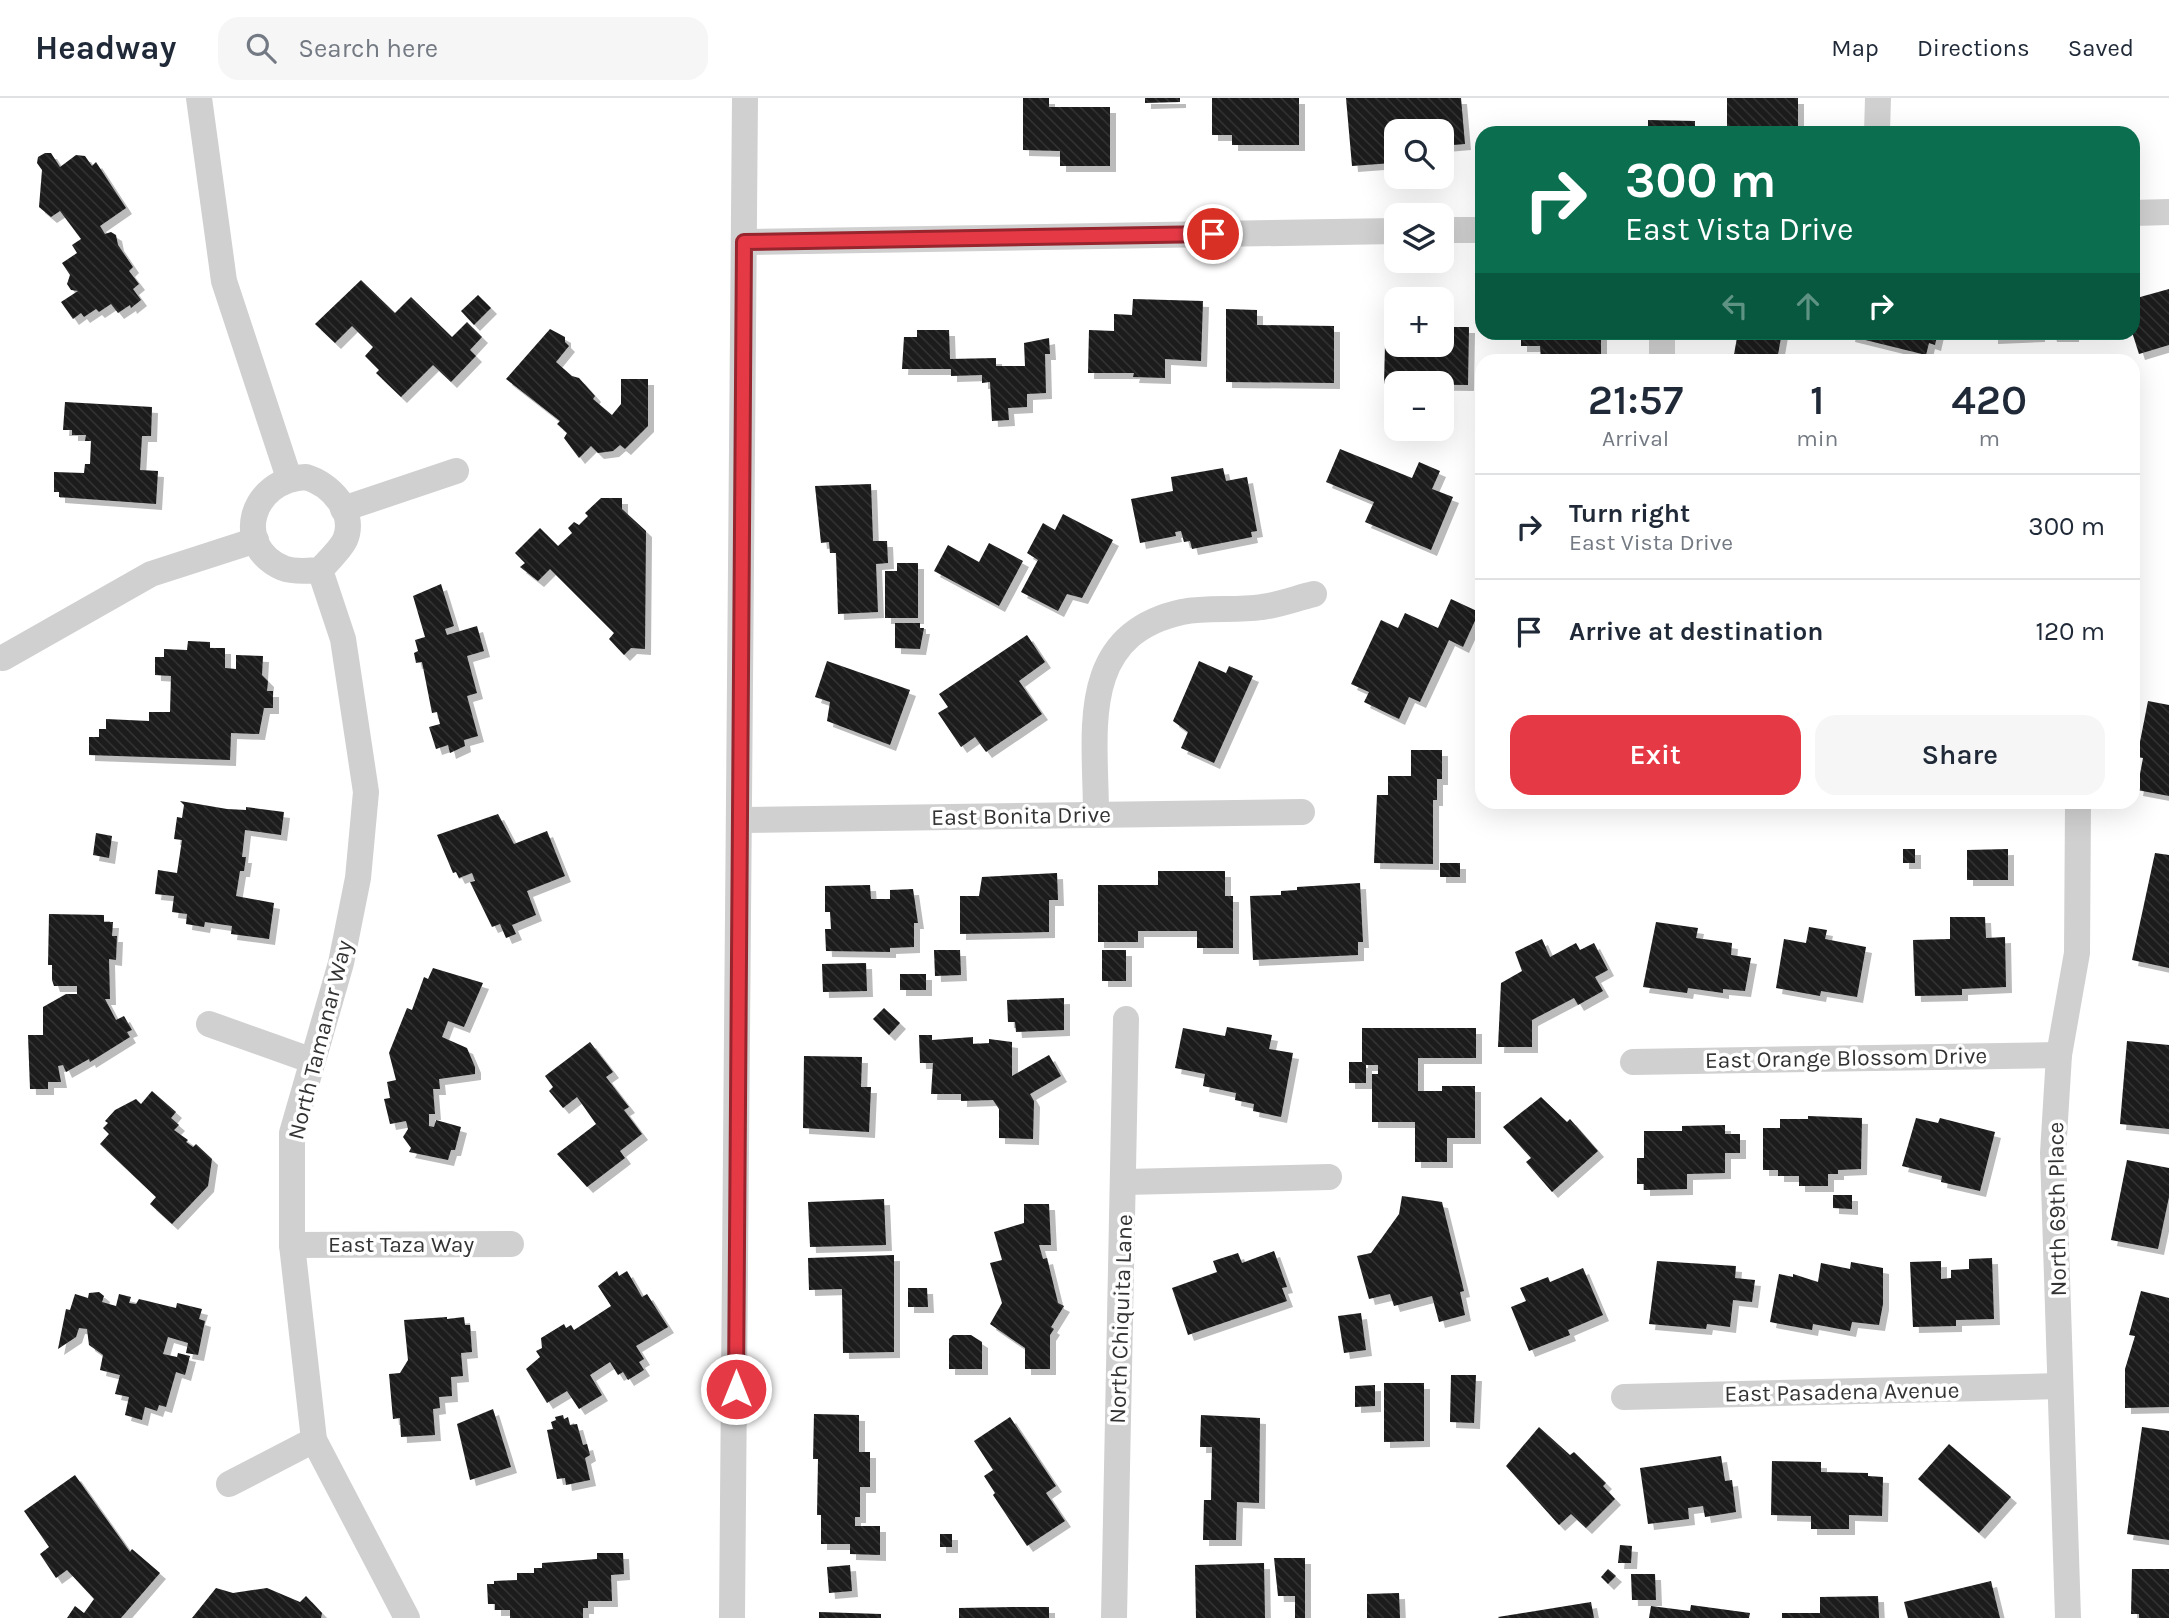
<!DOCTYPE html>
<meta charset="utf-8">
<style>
:root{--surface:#fff;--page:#f6f6f7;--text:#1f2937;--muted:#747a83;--line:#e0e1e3;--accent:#e63946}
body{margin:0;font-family:Karla,sans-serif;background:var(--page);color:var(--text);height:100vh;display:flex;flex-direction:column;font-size:26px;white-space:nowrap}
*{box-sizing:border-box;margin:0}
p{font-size:23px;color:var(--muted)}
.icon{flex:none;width:38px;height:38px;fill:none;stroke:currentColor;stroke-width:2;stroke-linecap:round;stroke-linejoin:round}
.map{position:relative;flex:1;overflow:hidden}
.sheet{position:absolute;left:1475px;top:256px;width:665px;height:455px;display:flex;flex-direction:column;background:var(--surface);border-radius:21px;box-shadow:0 7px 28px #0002}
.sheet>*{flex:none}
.banner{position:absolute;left:1475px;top:28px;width:665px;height:214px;border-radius:21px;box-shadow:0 7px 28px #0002;background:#0b6e4f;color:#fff;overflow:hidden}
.buttons{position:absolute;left:1384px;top:21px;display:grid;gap:14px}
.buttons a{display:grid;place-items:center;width:70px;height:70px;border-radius:14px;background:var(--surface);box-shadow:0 7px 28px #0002;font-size:35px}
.pin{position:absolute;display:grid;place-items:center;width:60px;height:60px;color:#fff;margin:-30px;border:4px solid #fff;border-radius:50%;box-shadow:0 2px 7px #0007}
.me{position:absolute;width:77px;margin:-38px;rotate:0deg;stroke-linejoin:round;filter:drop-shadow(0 0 5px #0008)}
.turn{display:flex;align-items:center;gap:24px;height:147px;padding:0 35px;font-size:32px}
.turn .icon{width:91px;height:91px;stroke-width:2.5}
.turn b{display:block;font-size:49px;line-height:60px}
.lanes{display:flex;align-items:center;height:66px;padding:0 35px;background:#0003;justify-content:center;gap:35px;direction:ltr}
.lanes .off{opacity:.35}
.eta{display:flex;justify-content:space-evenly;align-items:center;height:119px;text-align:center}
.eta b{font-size:42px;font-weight:600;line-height:49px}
.primary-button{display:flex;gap:14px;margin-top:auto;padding:14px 35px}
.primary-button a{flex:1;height:80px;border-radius:21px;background:var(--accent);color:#fff;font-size:28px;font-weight:600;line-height:80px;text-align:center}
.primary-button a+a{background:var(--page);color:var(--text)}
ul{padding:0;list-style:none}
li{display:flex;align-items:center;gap:21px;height:105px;padding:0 35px;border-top:2px solid var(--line)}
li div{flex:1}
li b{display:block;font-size:26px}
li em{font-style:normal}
header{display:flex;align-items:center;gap:42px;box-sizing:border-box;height:98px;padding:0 35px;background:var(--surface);border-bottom:2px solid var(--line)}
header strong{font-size:33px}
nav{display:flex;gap:38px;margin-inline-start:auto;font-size:24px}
.search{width:490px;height:63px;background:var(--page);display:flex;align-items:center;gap:18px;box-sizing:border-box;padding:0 24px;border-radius:21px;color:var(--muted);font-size:26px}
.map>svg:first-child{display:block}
.building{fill:url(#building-back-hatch);filter:url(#shadow)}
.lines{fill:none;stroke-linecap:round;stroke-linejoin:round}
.minor{stroke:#d0d0d0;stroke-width:26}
.route-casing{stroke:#96252e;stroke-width:18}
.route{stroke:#e63946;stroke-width:12}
.labels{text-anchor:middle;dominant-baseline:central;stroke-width:7;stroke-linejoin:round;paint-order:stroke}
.street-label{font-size:23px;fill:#333;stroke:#fff}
</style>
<header>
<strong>Headway</strong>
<div class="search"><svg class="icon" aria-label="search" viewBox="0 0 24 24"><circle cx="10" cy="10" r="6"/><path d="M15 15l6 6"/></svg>Search here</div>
<nav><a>Map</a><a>Directions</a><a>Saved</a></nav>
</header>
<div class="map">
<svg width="2169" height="1520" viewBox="0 0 2169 1520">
<defs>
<pattern id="building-back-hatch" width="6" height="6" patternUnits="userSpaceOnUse" patternTransform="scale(1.75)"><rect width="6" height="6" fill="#1a1a1a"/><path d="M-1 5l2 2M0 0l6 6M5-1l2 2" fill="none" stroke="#333"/></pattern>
<filter id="shadow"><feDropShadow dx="6" dy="6" stdDeviation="0" flood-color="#0004"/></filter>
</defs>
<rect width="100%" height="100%" fill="#fff"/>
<g class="building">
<path d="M1023 0H1049V9H1110V68H1060V53L1023 52Z"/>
<path d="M1145 0H1180V4L1145 5Z"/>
<path d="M1212 0H1299V47H1232V37H1212Z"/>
<path d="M1346 0H1461L1465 46 1442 48V33H1396V52H1391L1392 65 1352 68Z"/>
<rect x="1727" y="0" width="71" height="35"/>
<path d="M1648 22 1695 23V35H1648Z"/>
<path d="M45 55H51L60 69 76 57 85 58 92 68 96 64 126 110 100 128 105 136 111 134 116 137 118 147 133 169 129 173 139 186 133 191 141 202 131 210 130 207 118 215 111 206 99 214 96 211 84 219 81 215 73 221 61 204 78 193 71 192 67 186 70 177 62 165 77 155 72 147 81 141 60 113 51 119 39 109 42 72 37 65 38 59Z"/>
<path d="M361 182 395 215 411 199 452 239 467 224 482 239 470 252 476 258 451 284 433 267 401 299 376 275 379 272 365 258 373 249 352 228 335 245 315 226Z"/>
<path d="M2169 191V247L2139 256 2132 234 2133 201Z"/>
<path d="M478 197 491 210 474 227 461 213Z"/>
<path d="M1133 201 1203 203 1201 263 1165 261V280L1133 279 1134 275H1088L1089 232 1114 233V216L1132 217Z"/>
<path d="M1226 211 1257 212V227L1334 228V285L1226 284Z"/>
<path d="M1442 229H1469L1468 287 1384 286 1385 246 1442 247Z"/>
<path d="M550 231 565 239V244L569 248 556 264 572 278 579 280 595 298 593 301 612 317 621 306V281H648V328L625 351 620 347 613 353 598 355 591 348 579 360 564 340 567 335 557 326 560 323 506 281Z"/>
<path d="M917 232H949L950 261 996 260V268H1025L1024 245 1049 240 1050 256H1045L1046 295 1027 296V309L1008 310 1009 322 992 323 990 284 982 285V277L951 278V271H902L904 239H917Z"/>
<path d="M1521 234H1601V262H1541L1540 248H1521Z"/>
<path d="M1738 234H1782L1777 262H1733Z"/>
<path d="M1850 234H1938L1935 247 1929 245 1926 257 1849 238Z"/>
<path d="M1992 234H2039V238L1992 240Z"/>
<path d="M2050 234H2073V238H2051Z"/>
<path d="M65 304 152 309 151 338H142L140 372 158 373 156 406 59 399V394H54V374L84 375 85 366H90L91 343H85L86 337H72V332H63Z"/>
<path d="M1340 351 1412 380 1419 364 1440 373 1432 391 1453 399 1431 452 1365 424 1374 404 1326 384Z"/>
<path d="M1223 370 1226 383 1247 379 1257 433 1251 434 1252 439 1192 451 1190 443 1184 444 1181 433 1175 434 1176 438 1140 445 1131 401 1173 393 1171 379Z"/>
<path d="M871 386 873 443H887L888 465 876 466 878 514 838 516 836 455H830L829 444 821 445 815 388Z"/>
<path d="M601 400H622V411L646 433 645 551 631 550 624 557 609 541 614 535 550 471 538 483 520 469 525 465 515 455 540 430 558 448 572 435 568 430 574 424 579 427 588 418 585 415Z"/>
<path d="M1063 416 1113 442 1082 500 1067 496 1058 513 1021 494 1038 462 1027 455 1043 425 1055 432Z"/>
<path d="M989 445 1023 463 999 508 934 473 948 447 979 464Z"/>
<path d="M897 465H918V520H885V473H897Z"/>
<path d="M441 486 454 528 445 531 447 537 477 528 484 553 467 558 477 595 467 598 478 638 464 642 465 648 450 655 448 647 436 651 429 629 440 626 437 614 432 615 422 564 416 565 414 555 418 553 415 542 425 539 413 498Z"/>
<path d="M1451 501 1479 514 1463 549 1449 542 1420 604 1409 599 1399 621 1364 604 1369 594 1351 586 1381 522 1398 530 1405 515 1438 530Z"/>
<path d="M895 525H920V530H924L920 551 895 550Z"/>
<path d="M1027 537 1045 564 1019 583 1042 616 986 654 975 639 961 649 938 615 948 609 939 596Z"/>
<path d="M188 543 210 544V550H225V570L236 571V557L263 558 262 577 268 583 267 593H273V610H264L259 636 231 635 230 662 89 657V639H99V631H106V621L149 623V614H170L171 578 155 577V559H164V551L187 552Z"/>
<path d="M827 563 910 592 890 647 827 623 830 604 815 599Z"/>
<path d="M1199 563 1226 575 1229 568 1253 578 1214 665 1181 650 1188 634 1173 623Z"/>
<path d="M2148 603 2169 607V698L2137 692 2143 660 2137 659Z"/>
<path d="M1411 652H1442V681H1437V702H1433V766L1374 765 1377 697H1388V678H1411Z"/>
<path d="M180 703 227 711 246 712V709L284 714 281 737 245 732 242 759H246L244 773H240L236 798 274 805 269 841 231 836 232 828 205 824 204 829 186 826 187 816 172 814 174 798 155 796 158 772 177 775 182 742 174 741 177 719 182 720 184 707Z"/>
<path d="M498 716 514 746 547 733 565 778 527 793 536 817 512 827 516 836 506 840 500 826 492 829 470 784 475 783 472 775 459 780 456 774 453 775 437 737Z"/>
<path d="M96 735 112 738 109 760 93 757Z"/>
<rect x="1903" y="751" width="12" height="14"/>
<path d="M2008 751V782H1967V752Z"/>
<path d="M2155 755 2169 757V870L2132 862Z"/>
<rect x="1440" y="765" width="20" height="14"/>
<path d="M1158 773H1225V798H1233V850H1197V833H1138V844H1098V787H1158Z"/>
<path d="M1057 775 1058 802H1049V834L960 836V798H979L982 779Z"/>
<path d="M1360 785 1363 844H1358V857L1253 862 1250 798 1281 797V793L1297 792V789Z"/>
<path d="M870 787 871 801H890V792L913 791 918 825H914V849L890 850V854L826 853 825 831H831L830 814H825V788Z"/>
<path d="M49 816 104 817V824H113L112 838H117L116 862 109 861 110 901H105L116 922 124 918 132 932 127 934 130 939 90 964 89 961 66 974 63 967 58 968 61 984H48V991H30L28 937H43V909L66 896H77V888H54L52 882V867H48Z"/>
<path d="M1950 819H1985L1986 840 2005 839 2006 889 1962 891V897L1915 898 1913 842 1950 841Z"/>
<path d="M1656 824 1698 830 1696 840 1732 845 1731 857 1751 860 1745 893 1723 891V895L1688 890 1687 895 1643 889Z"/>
<path d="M1809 829 1827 832 1825 841 1866 849 1857 899 1821 893 1820 898 1776 890 1784 841 1806 845Z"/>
<path d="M1542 841 1550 859 1576 845 1580 852 1594 845 1608 872 1595 879 1603 893 1578 907 1574 900 1532 922V949H1498L1501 885 1522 873 1515 854Z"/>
<path d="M934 852H960L961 877 935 878Z"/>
<rect x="1102" y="852" width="24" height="31"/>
<path d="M866 865 867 893 823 894 822 866Z"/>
<path d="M433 870 483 885 464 929 448 923 442 939 467 950 475 969V976L439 981 440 991H433L435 1016H429V1028L434 1029 436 1022 461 1029 455 1052H451L448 1062 409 1054 411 1050 403 1039 408 1031 406 1023 390 1026 384 1001 390 1000 387 984 396 982 389 955 407 910 412 912 424 879 428 881Z"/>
<rect x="900" y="876" width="26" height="16"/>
<path d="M1064 900V932L1016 934 1015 924H1008L1007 902Z"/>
<path d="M884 910 900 925 889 937 873 921Z"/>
<path d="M1227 929 1272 937 1269 951 1293 955 1281 1019 1253 1013 1254 1006 1235 1002 1236 995 1203 988 1205 976 1175 970 1183 930 1225 938Z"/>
<path d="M1362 930H1476V960H1418V993H1442V988H1475V1040H1447V1064H1415V1024H1372V976H1378V967H1366V985H1349V964H1362Z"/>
<path d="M919 937H932V942L973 939V946L989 945V941L1012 944V978L1049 957 1061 978 1030 996 1034 1003 1033 1041 999 1040V1011L993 1002 961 1003V996H931L933 965H920Z"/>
<path d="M2127 943 2169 947V1031L2120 1026Z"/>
<path d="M590 944 613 974 606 979 629 1009 624 1012 642 1036 620 1053 625 1060 587 1089 557 1056 596 1026 577 999 563 1010 549 993 553 989 545 978Z"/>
<path d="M804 958 862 959 861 989H871L869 1034 803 1030Z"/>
<path d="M152 993 176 1014 171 1020 179 1027 174 1032 188 1042 186 1044 193 1049 196 1046 212 1061 208 1088 172 1126 150 1106 156 1099 100 1046 109 1036 103 1030 108 1025 105 1023 115 1012 136 1001 141 1006Z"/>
<path d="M1541 999 1567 1024 1570 1021 1598 1053 1552 1094 1526 1064 1531 1060 1503 1029Z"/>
<path d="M1808 1018 1862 1020 1861 1071 1838 1072V1076H1828V1088H1799V1078H1778V1072H1763V1030H1780V1021H1808Z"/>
<path d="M1916 1020 1938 1025 1940 1020 1995 1034 1980 1093 1941 1084 1942 1078 1902 1068Z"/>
<path d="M1725 1027V1036H1740V1055H1725V1075L1687 1076V1091L1644 1092V1086H1637V1060H1644V1033H1682V1028Z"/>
<path d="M2127 1062 2169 1070V1099L2158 1151 2111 1142Z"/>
<path d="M1833 1097H1852V1111L1833 1110Z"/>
<path d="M1402 1098 1442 1104 1464 1193 1460 1194 1465 1217 1439 1224 1432 1198 1394 1208 1390 1196 1369 1201 1357 1158 1371 1155 1399 1116Z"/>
<path d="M884 1101 886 1147 810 1149 808 1104Z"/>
<path d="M1024 1106H1049L1051 1147H1039L1043 1161 1047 1160 1058 1205 1064 1208 1051 1229 1054 1231 1050 1237V1271H1025V1250L990 1226 1002 1205 990 1165 1002 1162 994 1134 1024 1125Z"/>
<path d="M1274 1153 1287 1189 1282 1190 1287 1203 1188 1237 1172 1190 1217 1174 1213 1163 1238 1155 1242 1165Z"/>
<path d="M894 1157V1254L843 1255 842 1191 809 1192 808 1160Z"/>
<path d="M1992 1160 1994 1221 1956 1222V1228L1913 1229 1910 1164 1941 1163V1181L1951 1180V1172L1969 1171V1161Z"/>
<path d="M1657 1163 1736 1168 1735 1180 1755 1182 1752 1204 1733 1202 1730 1229 1707 1226 1706 1231 1649 1226Z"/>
<path d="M1851 1164 1883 1170V1206L1879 1227 1852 1224 1850 1233 1813 1226 1812 1232 1770 1224 1779 1176 1793 1179V1176L1818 1184 1821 1165 1850 1171Z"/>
<path d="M1583 1170 1603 1217 1568 1232 1570 1237 1529 1253 1511 1209 1526 1203 1520 1190 1548 1179 1550 1184Z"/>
<path d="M617 1173 619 1178 627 1173 642 1199 647 1196 668 1229 636 1248 644 1261 639 1264 644 1272 628 1282 623 1274 618 1277 610 1264 590 1277 602 1297 579 1311 567 1293 547 1305 526 1271 540 1259 536 1253 542 1250 541 1240 564 1226 566 1230 571 1227 574 1232 611 1208 598 1188Z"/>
<path d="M908 1190H927L928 1209H908Z"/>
<path d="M2141 1193 2169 1200V1309L2125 1310V1271L2135 1238 2129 1237Z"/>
<path d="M99 1194 104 1198 102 1204 116 1208 119 1196 131 1199 129 1205 136 1206 139 1201 176 1210 177 1205 202 1211 199 1221 205 1223 198 1257 186 1255 188 1245 168 1239 163 1256 177 1259 178 1255 190 1258 185 1277 176 1274 166 1309 159 1307 157 1313 145 1309 142 1322 125 1317 129 1299 115 1296 120 1277 100 1272 103 1257 89 1247 87 1231 79 1230 76 1239 58 1251 66 1211 70 1212 75 1196 88 1200 89 1195Z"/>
<path d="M1361 1215 1366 1252 1344 1255 1338 1218Z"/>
<path d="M447 1219V1221L464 1219 465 1227H470L472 1254 461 1255 463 1278 451 1279 452 1298 439 1299 440 1310 433 1311 435 1337 401 1339 400 1320 393 1321 389 1276 400 1275 408 1262 404 1222Z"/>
<path d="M953 1237H971L982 1244V1271H949V1241Z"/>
<path d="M1451 1277H1476L1474 1325 1450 1324Z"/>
<path d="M1384 1285H1424V1343L1384 1344Z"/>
<path d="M1375 1287V1308L1355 1309V1288Z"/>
<path d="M493 1311 511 1369 470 1382 457 1326Z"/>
<path d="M814 1316 859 1317V1354H870V1389H860V1419H855V1428H880V1457L850 1456V1446H821V1417H817L818 1361H813Z"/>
<path d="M563 1317 564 1321 568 1319 570 1327 577 1326 583 1347 587 1346 590 1357 585 1360 590 1382 566 1387 565 1380 557 1381 547 1332 553 1331 551 1324 556 1322 555 1319Z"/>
<path d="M1201 1317 1260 1320 1259 1405 1237 1404 1236 1442H1203L1204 1402H1211L1212 1349H1200Z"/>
<path d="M1010 1319 1056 1388 1046 1395 1065 1423 1027 1448 993 1397 995 1395 984 1378 993 1372 974 1343Z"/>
<path d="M1539 1329 1570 1357 1574 1354 1606 1385 1603 1388 1615 1401 1586 1430 1571 1416 1559 1427 1506 1368Z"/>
<path d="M2142 1329 2169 1333V1442L2127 1436Z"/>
<path d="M1949 1346 2011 1399 1979 1435 1918 1381Z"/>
<path d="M1721 1358 1725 1383 1732 1382 1736 1414 1705 1419 1703 1408 1688 1410 1689 1421 1648 1426 1640 1370Z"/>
<path d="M1772 1363 1821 1364V1374L1868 1375V1378L1883 1379 1882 1418 1849 1417V1431H1811V1418L1771 1417Z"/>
<path d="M75 1377 130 1454 132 1451 160 1475 121 1520H67L75 1508 84 1515 94 1501 67 1472 56 1480 40 1456 49 1449 24 1413Z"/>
<rect x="940" y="1436" width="12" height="13"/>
<path d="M1620 1447 1632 1448 1631 1465H1618Z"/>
<path d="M597 1455H623L624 1476 611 1477 612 1503H588V1510H583V1520H510V1512H495V1506H488L487 1486H494V1483L517 1482V1475H534V1470H542V1465L597 1461Z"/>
<path d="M1274 1460H1305V1520H1295V1498H1278Z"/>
<path d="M1264 1465 1265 1520H1196L1195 1467Z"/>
<path d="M850 1467 852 1493 829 1495 827 1469Z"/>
<path d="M1608 1471 1616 1478 1608 1486 1601 1479Z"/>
<path d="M2132 1471H2169V1520H2139V1516H2131Z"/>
<path d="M1631 1476H1655L1656 1502H1632Z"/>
<path d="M1991 1483 2000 1520H1908L1904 1504Z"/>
<path d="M216 1490 233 1495 267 1490 300 1504 306 1498 322 1515 321 1520H192Z"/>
<path d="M1399 1495 1400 1520H1367V1496Z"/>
<path d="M1878 1498 1879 1520H1782V1515H1820V1499Z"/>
<path d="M1591 1504 1594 1520H1499L1498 1519Z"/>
<path d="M1691 1507 1750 1515 1749 1520H1649L1651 1508 1690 1513Z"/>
<path d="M1013 1509H1049V1520H959V1510Z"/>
<path d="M819 1514 881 1516V1520H819Z"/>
</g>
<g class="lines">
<g class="minor">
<path d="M199 0 224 183 289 380"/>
<path d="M1877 35 1878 0"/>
<path d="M2133 115 2169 114"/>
<path d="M1442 132H1482"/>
<path d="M744 144 1396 133"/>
<path d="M1662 234V262"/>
<path d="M306 379C330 386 357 414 345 442 340 452 328 463 320 472 309 473 293 474 283 470 232 448 250 382 306 379Z"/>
<path d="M343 411 456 373"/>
<path d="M320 472 343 541 366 694 358 780 341 865 292 1035V1147L314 1342 407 1520"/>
<path d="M3 560 151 476 256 442"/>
<path d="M1096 717C1096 635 1076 537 1182 514 1209 509 1235 513 1262 509 1279 507 1297 500 1314 496"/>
<path d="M740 722 1302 714"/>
<path d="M209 926 313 963"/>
<path d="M1633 964 2059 957"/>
<path d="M1125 1084 1329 1079"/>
<path d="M292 1147 511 1146"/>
<path d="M1624 1299 2060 1288"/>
<path d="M229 1386 314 1342"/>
<path d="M732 1520 745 0"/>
<path d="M1114 1520 1126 921"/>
<path d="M2068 1520 2053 1055 2059 957 2077 855 2078 704"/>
</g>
</g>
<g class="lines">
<g class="route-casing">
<path id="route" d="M736 1291 744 144 1213 136"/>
</g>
<use href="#route" class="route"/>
</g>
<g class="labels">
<g class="street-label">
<text transform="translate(1021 718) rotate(-1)">East Bonita Drive</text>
<text transform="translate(320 942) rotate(-76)">North Tamanar Way</text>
<text transform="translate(1846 960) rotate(-1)">East Orange Blossom Drive</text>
<text transform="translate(2057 1111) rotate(-91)">North 69th Place</text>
<text x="401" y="1146">East Taza Way</text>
<text transform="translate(1121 1221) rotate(-88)">North Chiquita Lane</text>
<text transform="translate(1842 1294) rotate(-1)">East Pasadena Avenue</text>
</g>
</g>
</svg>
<div class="buttons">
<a><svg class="icon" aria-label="search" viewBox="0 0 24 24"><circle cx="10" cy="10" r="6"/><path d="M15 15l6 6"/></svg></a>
<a><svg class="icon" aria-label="layers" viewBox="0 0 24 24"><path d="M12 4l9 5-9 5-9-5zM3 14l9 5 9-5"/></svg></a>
<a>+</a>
<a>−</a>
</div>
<div class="pin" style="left:1213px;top:136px;background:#d93025"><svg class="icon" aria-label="arrive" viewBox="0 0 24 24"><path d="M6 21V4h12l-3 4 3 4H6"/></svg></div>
<svg class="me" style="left:736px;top:1291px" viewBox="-20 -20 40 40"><circle r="17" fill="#e63946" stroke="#fff" stroke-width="3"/><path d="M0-11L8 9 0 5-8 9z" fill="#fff"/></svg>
<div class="banner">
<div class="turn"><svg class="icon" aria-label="right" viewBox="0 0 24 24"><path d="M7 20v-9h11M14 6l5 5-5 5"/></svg><div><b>300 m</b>East Vista Drive</div></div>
<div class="lanes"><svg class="icon off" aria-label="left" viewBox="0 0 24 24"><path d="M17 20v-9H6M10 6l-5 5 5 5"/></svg><svg class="icon off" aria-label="ahead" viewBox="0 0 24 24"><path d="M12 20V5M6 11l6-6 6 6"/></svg><svg class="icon" aria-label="right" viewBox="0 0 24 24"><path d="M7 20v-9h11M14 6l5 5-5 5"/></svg></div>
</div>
<section class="sheet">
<div class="eta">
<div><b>21:57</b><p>Arrival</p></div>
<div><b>1</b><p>min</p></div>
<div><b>420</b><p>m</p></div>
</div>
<ul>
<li><svg class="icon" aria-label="right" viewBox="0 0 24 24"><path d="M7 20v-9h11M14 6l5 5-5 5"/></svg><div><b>Turn right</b><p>East Vista Drive</p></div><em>300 m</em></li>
<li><svg class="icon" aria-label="arrive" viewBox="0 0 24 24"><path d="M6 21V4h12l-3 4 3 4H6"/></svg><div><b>Arrive at destination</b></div><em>120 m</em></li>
</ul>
<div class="primary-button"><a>Exit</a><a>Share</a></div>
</section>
</div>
